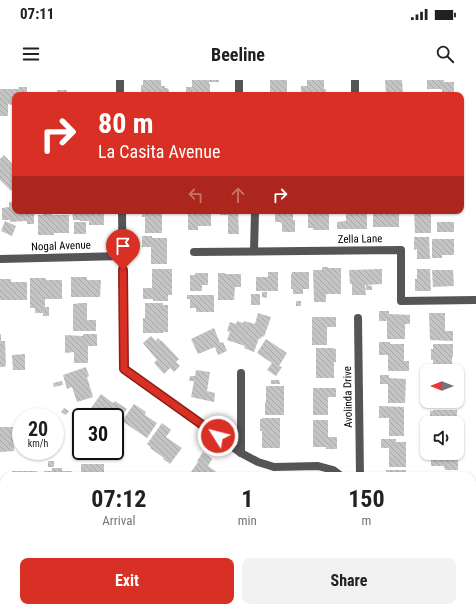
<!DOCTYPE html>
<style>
:root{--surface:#fff;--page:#f2f2f2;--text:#202124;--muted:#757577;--accent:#d93025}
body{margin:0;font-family:"Roboto Condensed",sans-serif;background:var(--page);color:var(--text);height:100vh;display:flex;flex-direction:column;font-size:15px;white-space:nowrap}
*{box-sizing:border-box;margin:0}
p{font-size:13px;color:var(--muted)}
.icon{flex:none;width:22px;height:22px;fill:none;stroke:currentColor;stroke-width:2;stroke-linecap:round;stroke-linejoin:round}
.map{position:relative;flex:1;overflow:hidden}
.drawer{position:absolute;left:0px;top:392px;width:476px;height:140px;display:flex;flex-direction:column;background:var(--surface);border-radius:12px 12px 0 0;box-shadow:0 1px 3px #0004}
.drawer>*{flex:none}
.banner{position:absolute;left:12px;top:12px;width:452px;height:122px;border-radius:8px;box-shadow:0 1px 3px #0004;background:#d93025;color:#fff;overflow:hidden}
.needle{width:26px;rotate:270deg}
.controls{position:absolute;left:420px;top:284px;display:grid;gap:8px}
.controls a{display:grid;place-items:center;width:44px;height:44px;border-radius:8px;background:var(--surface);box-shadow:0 1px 3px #0004;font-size:20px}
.speed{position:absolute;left:12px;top:328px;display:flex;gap:8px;font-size:20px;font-weight:700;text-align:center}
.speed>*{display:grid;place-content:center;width:52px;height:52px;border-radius:50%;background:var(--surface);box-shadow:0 1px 3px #0004;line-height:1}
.speed small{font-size:10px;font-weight:400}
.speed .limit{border:2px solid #111;border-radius:6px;background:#fff;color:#111}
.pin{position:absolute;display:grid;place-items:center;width:34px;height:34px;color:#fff;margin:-41px -17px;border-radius:50% 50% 50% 0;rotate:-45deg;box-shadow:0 0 4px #0007}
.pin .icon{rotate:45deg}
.me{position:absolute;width:44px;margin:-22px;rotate:306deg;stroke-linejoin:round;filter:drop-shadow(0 0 3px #0008)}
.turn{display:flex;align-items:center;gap:14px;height:84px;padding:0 20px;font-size:18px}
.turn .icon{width:52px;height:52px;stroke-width:2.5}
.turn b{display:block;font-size:28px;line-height:34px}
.lanes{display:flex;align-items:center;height:38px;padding:0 20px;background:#0003;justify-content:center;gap:20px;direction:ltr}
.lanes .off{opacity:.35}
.eta{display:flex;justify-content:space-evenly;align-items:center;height:68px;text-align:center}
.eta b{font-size:24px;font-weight:700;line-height:28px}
.cta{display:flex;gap:8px;margin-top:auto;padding:8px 20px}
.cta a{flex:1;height:46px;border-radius:8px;background:var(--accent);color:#fff;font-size:16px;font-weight:700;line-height:46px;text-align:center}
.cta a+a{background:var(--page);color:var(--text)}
.status{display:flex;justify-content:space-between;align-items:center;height:28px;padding:0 20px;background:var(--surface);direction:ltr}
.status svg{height:11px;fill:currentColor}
header{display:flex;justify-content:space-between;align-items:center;height:52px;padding:0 20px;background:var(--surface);font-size:18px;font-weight:700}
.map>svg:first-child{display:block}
.building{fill:url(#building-back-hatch)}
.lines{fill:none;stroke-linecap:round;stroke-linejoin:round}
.street{stroke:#555;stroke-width:8}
.secondary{stroke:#222;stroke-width:8}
.route-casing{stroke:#8d1f18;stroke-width:10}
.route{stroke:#d93025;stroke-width:7}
.labels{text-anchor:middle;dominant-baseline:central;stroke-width:3.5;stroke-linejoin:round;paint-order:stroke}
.street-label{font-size:11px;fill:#000;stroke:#fff}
</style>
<div class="status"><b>07:11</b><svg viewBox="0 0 49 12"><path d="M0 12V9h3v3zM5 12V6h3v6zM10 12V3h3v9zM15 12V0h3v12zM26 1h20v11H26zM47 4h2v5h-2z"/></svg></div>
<header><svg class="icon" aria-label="menu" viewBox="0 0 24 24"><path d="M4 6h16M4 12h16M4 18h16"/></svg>Beeline<svg class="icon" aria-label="search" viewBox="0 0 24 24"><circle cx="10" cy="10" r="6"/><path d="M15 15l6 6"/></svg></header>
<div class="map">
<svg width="476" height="532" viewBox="0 0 476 532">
<defs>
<pattern id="building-back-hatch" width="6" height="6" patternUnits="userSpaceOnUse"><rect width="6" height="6" fill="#c4c4c4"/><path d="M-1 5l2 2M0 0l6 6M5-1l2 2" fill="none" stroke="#a7a7a7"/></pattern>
</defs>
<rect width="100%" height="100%" fill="#fff"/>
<g class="building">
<path d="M143 0H161V6H165V8H167L169 10V15H141V5H143Z"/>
<path d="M192 0H219V2H209V4H210V15H186V7H192Z"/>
<rect x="270" y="0" width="17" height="15"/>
<path d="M307 0H324V9H326V15H301V6H307Z"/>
<path d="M385 0H402L403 14 386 15Z"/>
<path d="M427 0H444V2H454V15L442 14V9H427Z"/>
<path d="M19 7H27V15H15V28H12V25L8 24V36H0V9H18Z"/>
<path d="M57 10H67V15H34V13H57Z"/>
<rect x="72" y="12" width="32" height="3"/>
<path d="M4 75 15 87V107L11 111 0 100V79Z"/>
<path d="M9 122H15V131H34V144H27V141L10 142V140H2V128L9 127Z"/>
<path d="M43 131H51V135H69V153H54V155H38V135H43Z"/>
<path d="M72 131H104V145H89V141H80V140H73Z"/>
<path d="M142 131H167V133H162V153H145V137H142Z"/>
<path d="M188 131H211V146H198V150H188Z"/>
<path d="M220 131H238L239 154H228V135H220Z"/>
<path d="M275 131H293V140H295V152H284L282 151V144L280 142H275Z"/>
<path d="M308 131H318V134H329V150H313V148H308Z"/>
<path d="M346 131H356V133H367V149H337V142L346 141Z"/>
<path d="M379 131H399V147H373V132H379Z"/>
<path d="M414 131H431V153H415Z"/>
<path d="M5 141 16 146 12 156 1 151Z"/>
<rect x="74" y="142" width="12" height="12"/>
<rect x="437" y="142" width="17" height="10"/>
<path d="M142 156H152V158H167V184H151V167H142Z"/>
<path d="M414 157H429L430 179H417V169L414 170Z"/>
<path d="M432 159H454V175H442V178H432Z"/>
<path d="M322 187H328V188H341V214H326V222H314L313 190H322Z"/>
<path d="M152 189H172V215H168V221H153V219H143V208H152Z"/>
<path d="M382 189V204L365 205 366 215H352V204H350L349 190Z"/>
<path d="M417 189H430L431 211H415V199H417Z"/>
<path d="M432 190H453L454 206 433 207Z"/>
<path d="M268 192H278V211H256V197H268Z"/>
<path d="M292 192H309V209H303V214H293V209H291V194H292Z"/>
<path d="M195 193H208V205H202V211H190V195H195Z"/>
<path d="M218 193H225V194H241V207H235L234 220H218Z"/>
<path d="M71 197H87V200H101L100 217H71Z"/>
<path d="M30 198H46V200H62V219H45V227H49V236H43V233H35V228H30Z"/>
<path d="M0 199H11V202H27V220H0Z"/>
<path d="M366 205 372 206V210H366Z"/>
<path d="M262 212H267V218L262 217Z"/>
<rect x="251" y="214" width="9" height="11"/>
<path d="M187 215H214V232H196V228H190V219H187Z"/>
<rect x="296" y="221" width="5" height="5"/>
<path d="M82 223H87V240H96V251H73V224Z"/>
<path d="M145 223H163V225H168V252H163V253H143V238H145Z"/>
<path d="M379 231H389V234L410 235V244H405V259H387V241H379Z"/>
<path d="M258 233 271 237 264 257 262 256 261 259 259 258 254 272 244 268 245 266 227 260 230 252 227 251 230 242 236 244 237 241 243 243 244 241 255 244Z"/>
<path d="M429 233H445V251H453V261L430 260Z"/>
<path d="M312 237H336V247H327V265H312Z"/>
<path d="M214 248 220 263 223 262 227 271 218 275 215 267 198 274 191 259Z"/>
<path d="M0 254H1V261H5L6 285 4 287H0Z"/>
<path d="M83 254H97V266H88V283H74V272L65 273V255L83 256Z"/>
<path d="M151 256 156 261 158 258 160 260 158 263 161 260 179 279 176 282 180 286 174 292 170 288 164 294 154 283 157 280 143 263Z"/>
<path d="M266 259 287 273 279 286 282 287 276 296 267 290 272 283 257 273Z"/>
<path d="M379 262H390V264H404V281H409V291H388V275H379Z"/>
<path d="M433 264H453V277H452V291H433V280H431V269H433Z"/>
<path d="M316 268H334V269H336V282H334V298H316Z"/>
<path d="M25 274V290H13L12 275Z"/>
<path d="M86 287 89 296 87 297 93 317 77 322 72 307 67 309 63 295Z"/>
<path d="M196 290 210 292 207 311 215 313 214 322 191 317 194 301H189L190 296H195Z"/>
<path d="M380 295H389V298L406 299 405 323H388V304H380Z"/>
<path d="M271 300H279L280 304H271Z"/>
<path d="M62 301 63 305 54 307 53 303Z"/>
<path d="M266 306H284V335H265V322H266Z"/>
<path d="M313 308H336V317H328V335H313Z"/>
<path d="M101 314 113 323 115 321 127 329 115 345V337H103L91 328Z"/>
<rect x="446" y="321" width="10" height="4"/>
<path d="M134 324 146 332 145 335 157 343 147 358 122 341Z"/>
<path d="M379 326 404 327V356H389V338H379Z"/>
<path d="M64 328 69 331 66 335 61 332Z"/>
<path d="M433 330H457V340H448V343H433V336H430V331H433Z"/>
<path d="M262 338H280V368H262V351H260V339H262Z"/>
<path d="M313 340H328V357H337V369H326V367H313Z"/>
<path d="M162 343 171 350 166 357 182 368 170 384 163 379 164 378 150 368 151 367 147 364Z"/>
<path d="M0 347H13L14 371 0 372Z"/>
<path d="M381 359H396V362H406V387H389V368H381Z"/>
<path d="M203 372 212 379 208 386 222 396H196L191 392 198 382 197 381Z"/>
<path d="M431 373H448V378H458V390H445V388H444V386H431Z"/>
<rect x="48" y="381" width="6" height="6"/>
<rect x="81" y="384" width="23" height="12"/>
<path d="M52 388H62V391H72V396H44V391H52Z"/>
<path d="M386 390H406V394H415V396H386Z"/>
<rect x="12" y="391" width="25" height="5"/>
<rect x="118" y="392" width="16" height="4"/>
<path d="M227 392 233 396H224Z"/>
<rect x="0" y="471" width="4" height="28"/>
</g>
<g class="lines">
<g class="street">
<path d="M120 0V15"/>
<path d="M355 0V15"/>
<path d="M239 15V0"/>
<path d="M122 131 124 289 241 373 258 382 274 387 318 386 333 390 341 396"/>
<path d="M254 171 255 131"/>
<path d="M194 172 401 170V221L476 220"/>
<path d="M0 179 123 176"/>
<path d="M358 238 360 396"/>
<path d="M241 293V373"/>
<path d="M472 440H476"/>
<path d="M0 449H4"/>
<path d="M249 528V532"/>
</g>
<g class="secondary">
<path d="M472 520H476"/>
<path d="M0 530 89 528"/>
</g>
</g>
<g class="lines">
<g class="route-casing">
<path id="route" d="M123 190 124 289 218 356"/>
</g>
<use href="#route" class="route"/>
</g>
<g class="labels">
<g class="street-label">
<text transform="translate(360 159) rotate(-1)">Zella Lane</text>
<text transform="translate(61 166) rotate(-2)">Nogal Avenue</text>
<text transform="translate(348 317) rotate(-91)">Avolinda Drive</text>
</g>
</g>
</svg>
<div class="controls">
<a><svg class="needle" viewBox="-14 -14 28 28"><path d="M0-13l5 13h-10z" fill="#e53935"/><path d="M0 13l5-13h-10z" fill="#757577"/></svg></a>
<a><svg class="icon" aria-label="sound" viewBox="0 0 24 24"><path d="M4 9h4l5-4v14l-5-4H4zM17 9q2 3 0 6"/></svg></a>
</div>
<div class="speed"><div>20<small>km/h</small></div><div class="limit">30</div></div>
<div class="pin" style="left:123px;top:190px;background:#d93025"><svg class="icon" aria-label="arrive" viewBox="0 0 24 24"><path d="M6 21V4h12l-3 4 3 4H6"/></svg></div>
<svg class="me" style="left:218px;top:356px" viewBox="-20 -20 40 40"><circle r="17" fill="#d93025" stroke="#fff" stroke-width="3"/><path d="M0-11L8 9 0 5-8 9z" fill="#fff"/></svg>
<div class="banner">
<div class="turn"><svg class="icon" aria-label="right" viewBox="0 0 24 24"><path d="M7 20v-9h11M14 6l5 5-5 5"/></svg><div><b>80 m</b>La Casita Avenue</div></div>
<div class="lanes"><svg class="icon off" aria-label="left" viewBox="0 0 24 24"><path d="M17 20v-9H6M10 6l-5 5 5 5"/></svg><svg class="icon off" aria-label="ahead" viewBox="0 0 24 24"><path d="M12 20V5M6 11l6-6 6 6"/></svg><svg class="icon" aria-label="right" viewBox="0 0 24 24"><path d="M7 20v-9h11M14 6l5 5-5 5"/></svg></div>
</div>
<section class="drawer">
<div class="eta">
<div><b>07:12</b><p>Arrival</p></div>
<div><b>1</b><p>min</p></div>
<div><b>150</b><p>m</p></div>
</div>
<div class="cta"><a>Exit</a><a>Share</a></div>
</section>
</div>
